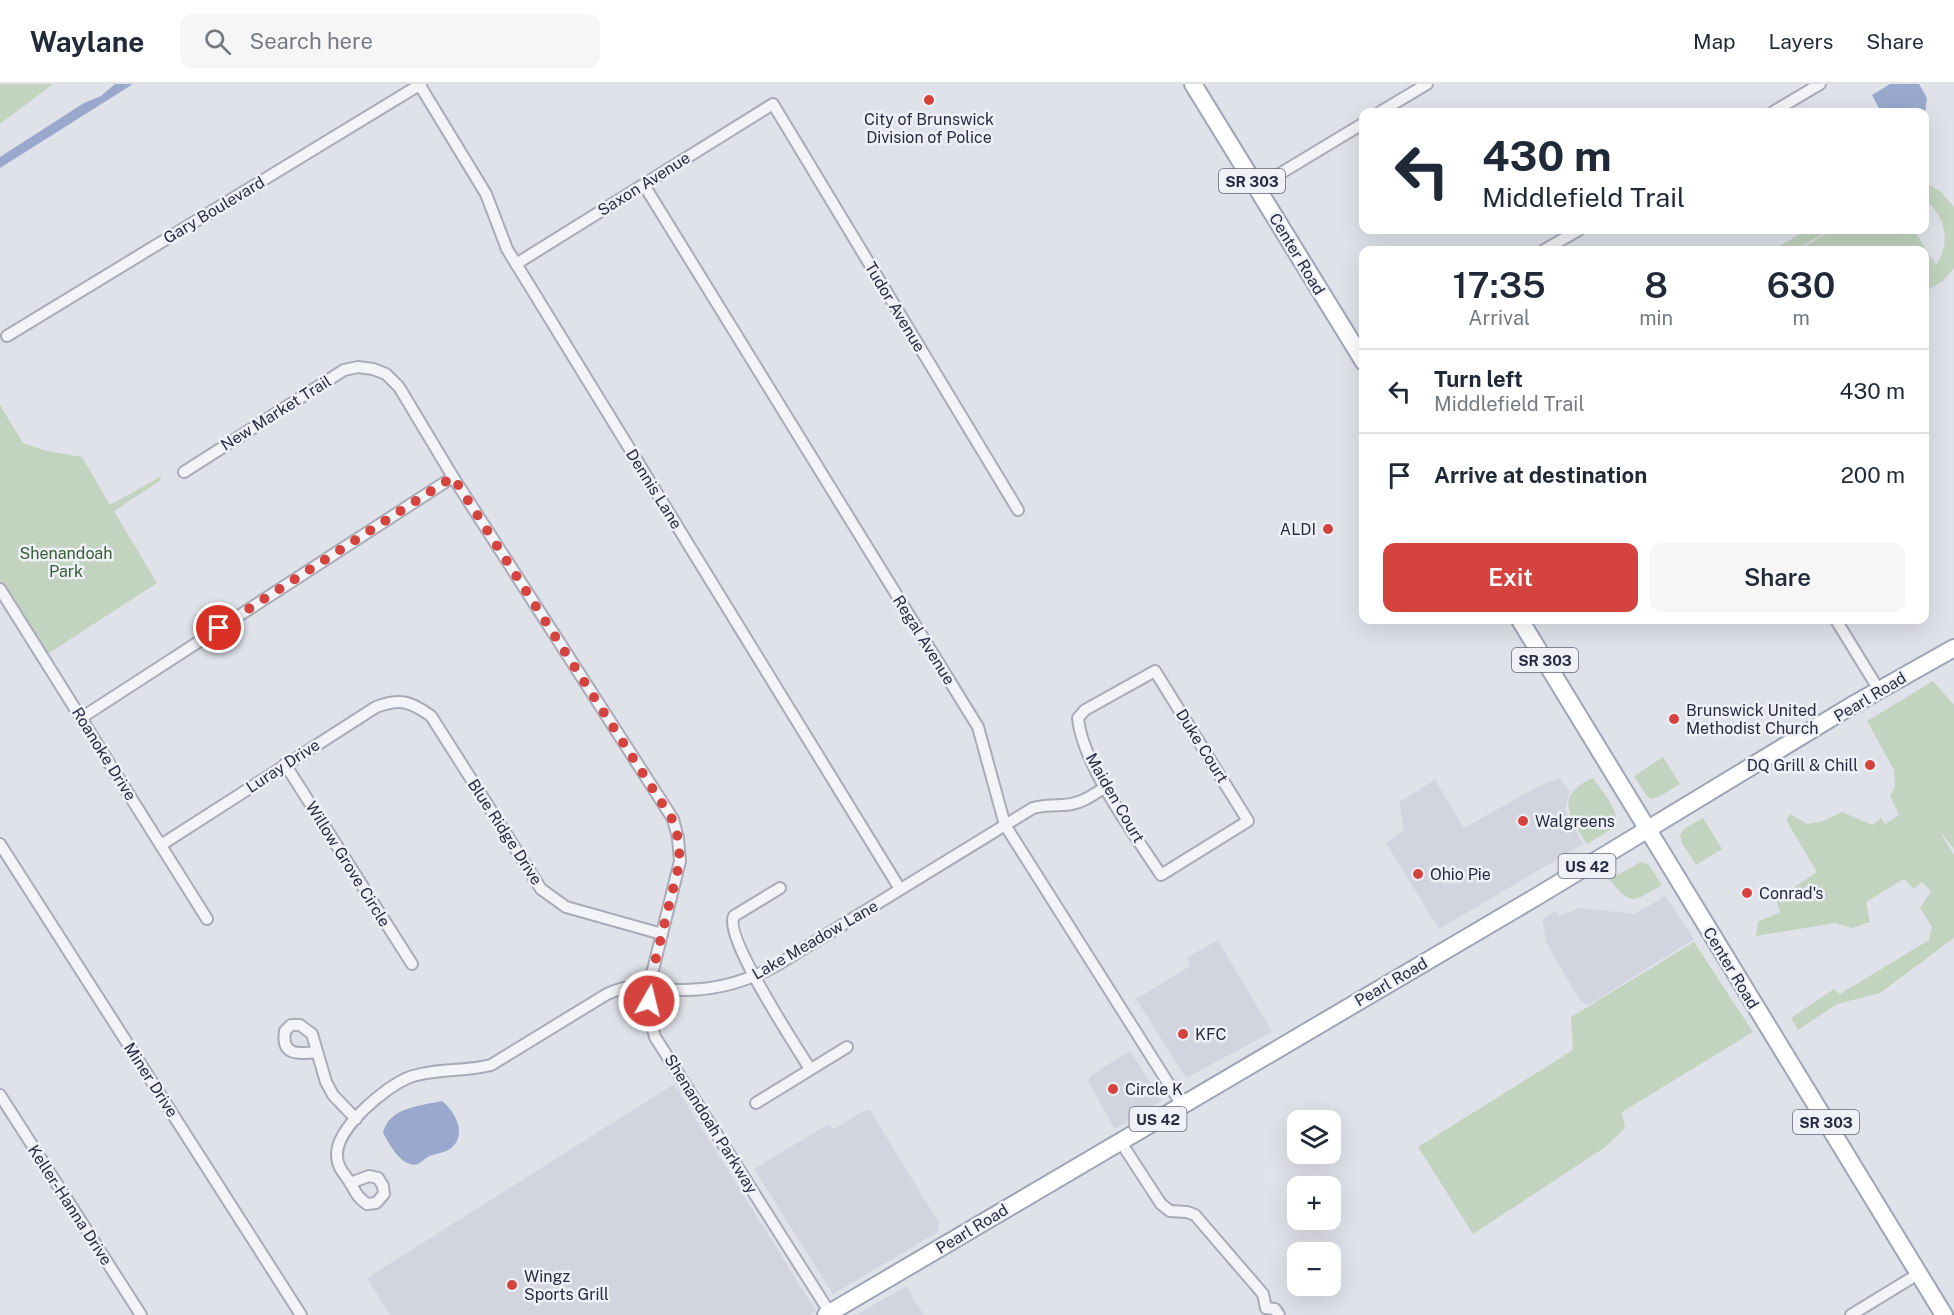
<!DOCTYPE html>
<meta charset="utf-8">
<style>
:root{--surface:#fff;--page:#f6f6f7;--text:#1f2937;--muted:#747a83;--line:#e0e1e3;--accent:#d5433e}
body{margin:0;font-family:"Public Sans",sans-serif;background:var(--page);color:var(--text);height:100vh;display:flex;flex-direction:column;font-size:22px;white-space:nowrap}
*{box-sizing:border-box;margin:0}
p{font-size:20px;color:var(--muted)}
.icon{flex:none;width:33px;height:33px;fill:none;stroke:currentColor;stroke-width:2;stroke-linecap:round;stroke-linejoin:round}
.map{position:relative;flex:1;overflow:hidden}
.drawer{position:absolute;left:1359px;top:162px;width:570px;height:378px;display:flex;flex-direction:column;background:var(--surface);border-radius:12px;box-shadow:0 6px 24px #0002}
.drawer>*{flex:none}
.hud{position:absolute;left:1359px;top:24px;width:570px;height:126px;border-radius:12px;box-shadow:0 6px 24px #0002;background:#fff;color:var(--text);overflow:hidden}
.controls{position:absolute;left:1287px;top:1026px;display:grid;gap:12px}
.controls a{display:grid;place-items:center;width:54px;height:54px;border-radius:12px;background:var(--surface);box-shadow:0 6px 24px #0002;font-size:30px}
.pin{position:absolute;display:grid;place-items:center;width:51px;height:51px;color:#fff;margin:-26px;border:3px solid #fff;border-radius:50%;box-shadow:0 2px 6px #0007}
.me{position:absolute;width:66px;margin:-33px;rotate:8deg;stroke-linejoin:round;filter:drop-shadow(0 0 4px #0008)}
.turn{display:flex;align-items:center;gap:21px;height:126px;padding:0 24px;font-size:27px}
.turn .icon{width:78px;height:78px;stroke-width:2.5}
.turn b{display:block;font-size:42px;line-height:51px}
.eta{display:flex;justify-content:space-evenly;align-items:center;height:102px;text-align:center}
.eta b{font-size:36px;font-weight:600;line-height:42px}
.cta{display:flex;gap:12px;margin-top:auto;padding:12px 24px}
.cta a{flex:1;height:69px;border-radius:12px;background:var(--accent);color:#fff;font-size:24px;font-weight:600;line-height:69px;text-align:center}
.cta a+a{background:var(--page);color:var(--text)}
ul{padding:0;list-style:none}
li{display:flex;align-items:center;gap:18px;height:84px;padding:0 24px;border-top:2px solid var(--line)}
li div{flex:1}
li b{display:block;font-size:22px}
li em{font-style:normal}
header{display:flex;align-items:center;gap:36px;box-sizing:border-box;height:84px;padding:0 30px;background:var(--surface);border-bottom:2px solid var(--line)}
header strong{font-size:28px}
nav{display:flex;gap:33px;margin-inline-start:auto;font-size:21px}
.search{width:420px;height:54px;background:var(--page);display:flex;align-items:center;gap:15px;box-sizing:border-box;padding:0 21px;border-radius:12px;color:var(--muted);font-size:22px}
.map>svg:first-child{display:block}
.built{fill:#d2d4df}
.green{fill:#c2d4c0}
.water{fill:#99a8cc}
.lines{fill:none;stroke-linecap:round;stroke-linejoin:round}
.street-casing{stroke:#a9abb8;stroke-width:14}
.primary-casing{stroke:#9ea4b6;stroke-width:20}
.street{stroke:#f3f4f8;stroke-width:10}
.primary{stroke:#fff;stroke-width:16}
.route{stroke:#d5433e;stroke-width:10;stroke-dasharray:0 18}
.poi-dot{fill:#d5433e;stroke:#eff1f7;stroke-width:2}
.labels{text-anchor:middle;dominant-baseline:central;stroke-width:5;stroke-linejoin:round;paint-order:stroke}
.shield{fill:#eff1f7;stroke:#646778;stroke-width:1.5}
.shield-label{font-size:15px;font-weight:bold;fill:#282c42}
.poi-label{font-size:16px;fill:#282c42;stroke:#eff1f7;text-anchor:start}
.street-label{font-size:16px;fill:#282c42;stroke:#eff1f7}
.park-label{font-size:16px;fill:#355e34;stroke:#eff1f7}
</style>
<header>
<strong>Waylane</strong>
<div class="search"><svg class="icon" aria-label="search" viewBox="0 0 24 24"><circle cx="10" cy="10" r="6"/><path d="M15 15l6 6"/></svg>Search here</div>
<nav><a>Map</a><a>Layers</a><a>Share</a></nav>
</header>
<div class="map">
<svg width="1954" height="1231" viewBox="0 0 1954 1231">
<rect width="100%" height="100%" fill="#e0e2ea"/>
<g class="built">
<path d="M1559 694 1570 707 1565 726 1583 760 1439 845 1386 759 1404 746 1399 718 1435 696 1464 744 1535 704Z"/>
<path d="M1665 812 1694 855 1592 919 1587 921 1581 918 1547 860 1542 836 1555 827 1559 832 1580 824 1635 830Z"/>
<path d="M1218 856 1272 948 1186 994 1136 915 1190 882 1186 874Z"/>
<path d="M1130 967 1162 1016 1115 1045 1088 997 1091 991Z"/>
<path d="M674 1000 816 1227 809 1231H390L367 1194Z"/>
<path d="M870 1026 939 1139 938 1148 833 1210 754 1085 828 1040 834 1045 863 1027Z"/>
<path d="M906 1202 924 1231H856Z"/>
</g>
<g class="green">
<path d="M0 0H53L0 40Z"/>
<path d="M1926 99 1941 108 1954 123V184L1943 197 1925 208 1924 166H1798L1833 146H1914L1936 181C1951 159 1946 132 1925 116Z"/>
<path d="M1807 146H1830L1795 166H1773Z"/>
<path d="M0 321 23 359 47 367 82 373 110 421 160 393 161 396 114 427 157 499 46 571 0 499Z"/>
<path d="M1933 597 1954 621V765L1938 745 1954 771V854L1880 909 1837 920 1798 946 1791 934 1834 905 1840 910 1929 856 1932 843 1920 824 1931 807 1922 798 1914 805 1904 795 1866 818 1870 838 1852 844 1835 839 1756 852 1758 838 1780 828 1776 815 1817 788 1786 736 1790 730 1807 740 1823 737 1842 728 1873 741 1881 734 1885 740 1899 731 1890 711 1895 703 1894 686 1867 637Z"/>
<path d="M1663 673 1680 700 1660 712 1651 715 1647 712 1634 692Z"/>
<path d="M1593 694C1602 708 1621 727 1615 743L1587 760C1570 732 1553 712 1593 694Z"/>
<path d="M1703 734 1722 765 1696 781 1682 759 1680 751 1684 745Z"/>
<path d="M1641 778 1649 781 1662 801C1633 818 1631 823 1609 795Z"/>
<path d="M1694 858 1753 948 1622 1028 1625 1044 1604 1064 1473 1150 1418 1063 1573 966 1571 933Z"/>
</g>
<g class="water">
<path d="M115 0H133L0 84V73L84 19 101 12Z"/>
<path d="M1890 0H1919L1927 14 1925 29 1881 28 1872 11Z"/>
<path d="M442 1017C455 1027 468 1051 451 1064 445 1069 437 1069 430 1072 423 1075 419 1083 410 1080 397 1076 389 1059 383 1049 389 1023 420 1022 442 1017Z"/>
</g>
<g class="lines">
<g class="street-casing">
<g id="street">
<path d="M419 0 486 110 507 165 900 805"/>
<path d="M1380 28 1427 0"/>
<path d="M1773 28 1820 0"/>
<path d="M644 101 978 643 1005 741 1182 1021"/>
<path d="M1256 104 1364 39"/>
<path d="M1544 166 1579 146"/>
<path d="M516 180 773 20 1018 426"/>
<path d="M7 252 421 0"/>
<path d="M184 388 344 286 358 283 373 285 386 290 399 303 453 393 673 735 678 754 680 777 649 902V931L655 953 830 1229"/>
<path d="M0 505 207 835"/>
<path d="M1836 536 1879 606"/>
<path d="M1155 587 1248 737 1161 791C1135 751 1082 680 1078 634L1085 626Z"/>
<path d="M81 634 453 393"/>
<path d="M285 680 412 880"/>
<path d="M0 760 301 1231"/>
<path d="M161 761 376 623C400 614 410 617 431 632L541 805 566 823 662 850"/>
<path d="M780 804 734 832C723 852 796 962 810 985"/>
<path d="M317 968C298 970 281 972 285 947L291 941H300L312 950 326 998 333 1011 356 1035"/>
<path d="M0 1011 141 1231"/>
<path d="M756 1019 847 963"/>
<path d="M1120 1057 1161 1120 1170 1127 1187 1128 1195 1131 1263 1210 1266 1224"/>
<path d="M350 1099 369 1092 378 1094 383 1102 384 1110 376 1119 367 1120C358 1114 356 1109 351 1100 345 1090 337 1084 337 1071 336 1044 386 1002 410 993 435 984 465 988 491 981L607 910C614 907 622 904 629 903 648 900 666 906 684 906 718 906 748 897 777 881L1033 724C1044 721 1051 722 1062 721 1079 721 1092 712 1105 703"/>
<path d="M1266 1224 1275 1225 1279 1231"/>
<path d="M1851 1231 1918 1190"/>
</g>
</g>
<g class="primary-casing">
<g id="primary">
<path d="M1193 0 1364 278"/>
<path d="M1520 536 1944 1231"/>
<path d="M826 1231 1536 813 1851 622 1954 564"/>
</g>
</g>
<use href="#street" class="street"/>
<use href="#primary" class="primary"/>
</g>
<g class="lines">
<path class="route" d="M219 544 453 393 672 735 678 754 680 777 649 902V917"/>
</g>
<g class="poi-dot">
<circle cx="929" cy="16" r="6"/>
<circle cx="1328" cy="445" r="6"/>
<circle cx="1674" cy="635" r="6"/>
<circle cx="1870" cy="681" r="6"/>
<circle cx="1523" cy="737" r="6"/>
<circle cx="1418" cy="790" r="6"/>
<circle cx="1747" cy="809" r="6"/>
<circle cx="1183" cy="950" r="6"/>
<circle cx="1113" cy="1005" r="6"/>
<circle cx="512" cy="1201" r="6"/>
</g>
<g class="labels">
<g class="shield">
<rect x="1219" y="85" width="66" height="24" rx="4.5"/>
<rect x="1512" y="564" width="66" height="24" rx="4.5"/>
<rect x="1558.5" y="770" width="57" height="24" rx="4.5"/>
<rect x="1129.5" y="1023" width="57" height="24" rx="4.5"/>
<rect x="1793" y="1026" width="66" height="24" rx="4.5"/>
</g>
<g class="shield-label">
<text x="1252" y="97">SR 303</text>
<text x="1545" y="576">SR 303</text>
<text x="1587" y="782">US 42</text>
<text x="1158" y="1035">US 42</text>
<text x="1826" y="1038">SR 303</text>
</g>
<g class="poi-label">
<text x="929" y="35" text-anchor="middle">City of Brunswick<tspan x="929" dy="18">Division of Police</tspan></text>
<text x="1316" y="445" text-anchor="end">ALDI</text>
<text x="1686" y="626">Brunswick United<tspan x="1686" dy="18">Methodist Church</tspan></text>
<text x="1858" y="681" text-anchor="end">DQ Grill &amp; Chill</text>
<text x="1535" y="737">Walgreens</text>
<text x="1430" y="790">Ohio Pie</text>
<text x="1759" y="809">Conrad's</text>
<text x="1195" y="950">KFC</text>
<text x="1125" y="1005">Circle K</text>
<text x="524" y="1192">Wingz<tspan x="524" dy="18">Sports Grill</tspan></text>
</g>
<g class="street-label">
<text transform="translate(644 100) rotate(-32)">Saxon Avenue</text>
<text transform="translate(214 126) rotate(-31)">Gary Boulevard</text>
<text transform="translate(1297 170) rotate(59)">Center Road</text>
<text transform="translate(895 223) rotate(59)">Tudor Avenue</text>
<text transform="translate(276 329) rotate(-32)">New Market Trail</text>
<text transform="translate(654 405) rotate(58)">Dennis Lane</text>
<text transform="translate(924 556) rotate(58)">Regal Avenue</text>
<text transform="translate(1870 613) rotate(-31)">Pearl Road</text>
<text transform="translate(1202 662) rotate(58)">Duke Court</text>
<text transform="translate(104 670) rotate(58)">Roanoke Drive</text>
<text transform="translate(283 682) rotate(-33)">Luray Drive</text>
<text transform="translate(1115 714) rotate(60)">Maiden Court</text>
<text transform="translate(505 748) rotate(57)">Blue Ridge Drive</text>
<text transform="translate(348 780) rotate(58)">Willow Grove Circle</text>
<text transform="translate(815 856) rotate(-30)">Lake Meadow Lane</text>
<text transform="translate(1731 884) rotate(59)">Center Road</text>
<text transform="translate(1391 898) rotate(-30)">Pearl Road</text>
<text transform="translate(151 996) rotate(57)">Miner Drive</text>
<text transform="translate(711 1040) rotate(58)">Shenandoah Parkway</text>
<text transform="translate(70 1121) rotate(57)">Keller-Hanna Drive</text>
<text transform="translate(972 1145) rotate(-31)">Pearl Road</text>
</g>
<g class="park-label">
<text x="66" y="469">Shenandoah<tspan x="66" dy="18">Park</tspan></text>
</g>
</g>
</svg>
<div class="controls">
<a><svg class="icon" aria-label="layers" viewBox="0 0 24 24"><path d="M12 4l9 5-9 5-9-5zM3 14l9 5 9-5"/></svg></a>
<a>+</a>
<a>−</a>
</div>
<div class="pin" style="left:219px;top:544px;background:#d93025"><svg class="icon" aria-label="arrive" viewBox="0 0 24 24"><path d="M6 21V4h12l-3 4 3 4H6"/></svg></div>
<svg class="me" style="left:649px;top:917px" viewBox="-20 -20 40 40"><circle r="17" fill="#d5433e" stroke="#fff" stroke-width="3"/><path d="M0-11L8 9 0 5-8 9z" fill="#fff"/></svg>
<div class="hud">
<div class="turn"><svg class="icon" aria-label="left" viewBox="0 0 24 24"><path d="M17 20v-9H6M10 6l-5 5 5 5"/></svg><div><b>430 m</b>Middlefield Trail</div></div>
</div>
<section class="drawer">
<div class="eta">
<div><b>17:35</b><p>Arrival</p></div>
<div><b>8</b><p>min</p></div>
<div><b>630</b><p>m</p></div>
</div>
<ul>
<li><svg class="icon" aria-label="left" viewBox="0 0 24 24"><path d="M17 20v-9H6M10 6l-5 5 5 5"/></svg><div><b>Turn left</b><p>Middlefield Trail</p></div><em>430 m</em></li>
<li><svg class="icon" aria-label="arrive" viewBox="0 0 24 24"><path d="M6 21V4h12l-3 4 3 4H6"/></svg><div><b>Arrive at destination</b></div><em>200 m</em></li>
</ul>
<div class="cta"><a>Exit</a><a>Share</a></div>
</section>
</div>
